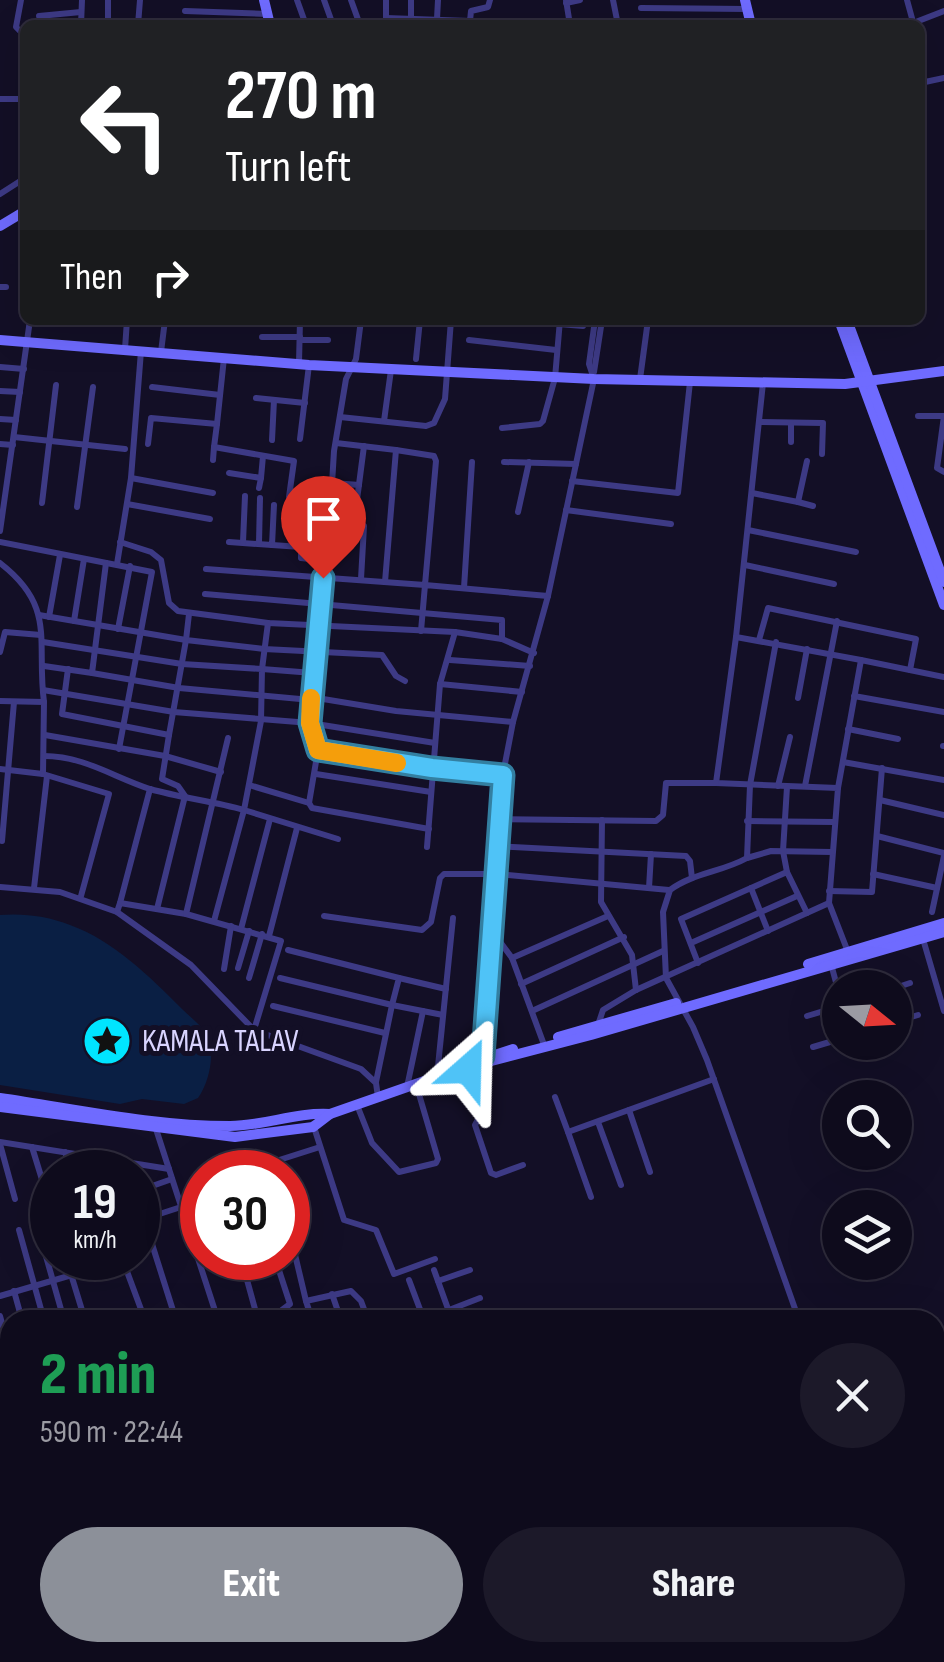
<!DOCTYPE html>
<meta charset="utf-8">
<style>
:root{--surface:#0e0b1c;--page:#1c1929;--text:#f1f3f6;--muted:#9b9ba3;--line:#2e2b3b;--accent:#8c9099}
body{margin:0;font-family:"Sofia Sans Condensed",sans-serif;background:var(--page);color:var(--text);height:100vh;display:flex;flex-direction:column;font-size:38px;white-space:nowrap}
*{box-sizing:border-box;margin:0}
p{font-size:32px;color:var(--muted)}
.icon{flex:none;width:55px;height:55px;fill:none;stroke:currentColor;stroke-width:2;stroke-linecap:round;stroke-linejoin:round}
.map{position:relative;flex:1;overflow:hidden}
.sheet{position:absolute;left:0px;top:1310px;width:945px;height:352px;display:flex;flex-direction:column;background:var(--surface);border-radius:30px 30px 0 0;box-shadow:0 10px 40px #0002,0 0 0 2px var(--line)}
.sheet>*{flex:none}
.banner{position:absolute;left:20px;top:20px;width:905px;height:305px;border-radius:15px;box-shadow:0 10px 40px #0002,0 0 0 2px var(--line);background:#202124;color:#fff;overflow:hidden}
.needle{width:65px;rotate:108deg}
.fabs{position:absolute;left:822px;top:970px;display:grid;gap:20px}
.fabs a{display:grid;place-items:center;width:90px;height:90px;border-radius:50%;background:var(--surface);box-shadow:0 10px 40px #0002,0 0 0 2px var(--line);font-size:50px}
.speed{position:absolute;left:30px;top:1150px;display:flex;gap:20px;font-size:50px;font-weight:700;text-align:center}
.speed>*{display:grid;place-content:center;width:130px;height:130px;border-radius:50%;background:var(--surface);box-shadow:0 10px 40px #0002,0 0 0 2px var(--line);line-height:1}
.speed small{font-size:25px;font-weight:400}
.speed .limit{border:15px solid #d22;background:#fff;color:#111}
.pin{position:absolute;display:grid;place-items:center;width:85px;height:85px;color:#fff;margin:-102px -42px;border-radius:50% 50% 50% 0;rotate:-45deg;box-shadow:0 0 10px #0007}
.pin .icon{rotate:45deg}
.me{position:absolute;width:110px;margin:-55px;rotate:25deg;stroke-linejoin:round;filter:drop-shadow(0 0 8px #0008)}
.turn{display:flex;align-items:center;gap:35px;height:210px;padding:0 40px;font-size:45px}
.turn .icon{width:130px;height:130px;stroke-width:2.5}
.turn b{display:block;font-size:70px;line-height:85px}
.then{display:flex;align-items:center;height:95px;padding:0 40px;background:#0003;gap:20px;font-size:38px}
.round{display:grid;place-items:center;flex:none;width:105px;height:105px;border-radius:52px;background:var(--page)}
.headline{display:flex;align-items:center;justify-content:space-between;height:170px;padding:0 40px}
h1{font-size:60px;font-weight:800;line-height:75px;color:#1e9e55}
.button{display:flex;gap:20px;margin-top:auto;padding:20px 40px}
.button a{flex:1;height:115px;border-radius:60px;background:var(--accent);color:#fff;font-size:40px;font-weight:800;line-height:115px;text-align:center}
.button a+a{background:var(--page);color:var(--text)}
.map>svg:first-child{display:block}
.water{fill:#0a1f44}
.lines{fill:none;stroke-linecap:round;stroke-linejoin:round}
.street{stroke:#3d3a85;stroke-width:6}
.secondary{stroke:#6f6bff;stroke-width:10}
.primary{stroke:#c25bff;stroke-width:11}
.route-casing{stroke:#337fa1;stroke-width:25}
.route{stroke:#4fc3f7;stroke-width:18}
.slow{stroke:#f59e0b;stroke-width:18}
.labels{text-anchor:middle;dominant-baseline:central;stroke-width:10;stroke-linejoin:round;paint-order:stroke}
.poi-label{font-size:32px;fill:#d9d4ff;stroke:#130f26;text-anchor:start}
</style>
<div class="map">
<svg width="944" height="1662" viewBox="0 0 944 1662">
<rect width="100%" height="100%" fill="#130f26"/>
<path class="water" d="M0 915C23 913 48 916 70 925 114 941 149 976 182 1009 191 1018 203 1026 208 1038 215 1056 209 1082 198 1098L184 1104 142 1099 120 1104 0 1085Z"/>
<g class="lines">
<g class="street">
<path d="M21 0 16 27 25 36"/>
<path d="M108 0V25"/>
<path d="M297 0 306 25"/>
<path d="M324 0 333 25"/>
<path d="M351 0 360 25"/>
<path d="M566 0 570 25"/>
<path d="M613 0 618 25"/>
<path d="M907 0 913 22"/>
<path d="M566 3 580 0"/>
<path d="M641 8 747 9"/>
<path d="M185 11 267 14"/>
<path d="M39 16 81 12"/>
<path d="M386 18 470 21 471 11 488 7 490 0"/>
<path d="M411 19V0"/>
<path d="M437 19 438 0"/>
<path d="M81 25 82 0"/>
<path d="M138 25 140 0"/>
<path d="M386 25V0"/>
<path d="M908 25 944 11"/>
<path d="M920 66 925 82 920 83"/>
<path d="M925 82 944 78"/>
<path d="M0 99H25"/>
<path d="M0 194 25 178"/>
<path d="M0 287H6"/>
<path d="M559 324 583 326"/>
<path d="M262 337H300"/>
<path d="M300 340H328"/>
<path d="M469 340 556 350"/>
<path d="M125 349 127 320"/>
<path d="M161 352 165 320"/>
<path d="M416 359 420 320"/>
<path d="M299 363 300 320"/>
<path d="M0 367 24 369"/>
<path d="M594 372 602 320"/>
<path d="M640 379 648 320"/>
<path d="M763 383 736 637 716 783 838 788 829 903 848 952"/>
<path d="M152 387 220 395"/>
<path d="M0 391 20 392"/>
<path d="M256 398 305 403"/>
<path d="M918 416H944L937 468 944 472"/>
<path d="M340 417 426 426 434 423 445 399 451 320"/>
<path d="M0 419 16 420"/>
<path d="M384 421 391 370"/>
<path d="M759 422 823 423 822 454"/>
<path d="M217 424 214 447 294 461 289 497"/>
<path d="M502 428 540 424 543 421 555 378 560 320"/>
<path d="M14 437 125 449"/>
<path d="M300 439 309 365"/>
<path d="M272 440 274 400"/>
<path d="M791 442V423"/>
<path d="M336 443 396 450 385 582"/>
<path d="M0 444 13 445"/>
<path d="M148 444 151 418 217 424 224 358"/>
<path d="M213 460 214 447"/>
<path d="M504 462 576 464"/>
<path d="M229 473 261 478 263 456"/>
<path d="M131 478 213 493"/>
<path d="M572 481 678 493 690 382"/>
<path d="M333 483 359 485"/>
<path d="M259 488 261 478"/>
<path d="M752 493 798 502 807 461"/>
<path d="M798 502 813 506"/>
<path d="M42 503 56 385"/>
<path d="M127 504 210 519"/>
<path d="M77 507 93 387"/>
<path d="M566 510 671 524"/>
<path d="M518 512 529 462"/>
<path d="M330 521 364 526 361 579"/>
<path d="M354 523 364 446"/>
<path d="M748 530 856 552"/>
<path d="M0 531 30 320"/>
<path d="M0 542 152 572 119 749"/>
<path d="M120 542 151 552 161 560 169 603 178 611 268 623 455 632 502 639 534 653"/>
<path d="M229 542 272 545 274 505"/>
<path d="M243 542 245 496"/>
<path d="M259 543 260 498"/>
<path d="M272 545 301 547 302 511"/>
<path d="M301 547V558L327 561"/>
<path d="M0 563C57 607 36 641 44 702"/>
<path d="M117 564 131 478 141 351"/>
<path d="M745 565 834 584"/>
<path d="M206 569 425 585 436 461 434 456 396 450"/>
<path d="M464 588 472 462"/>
<path d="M205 594 502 620V639"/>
<path d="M189 614 186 640 264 649 382 655 396 676 405 681"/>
<path d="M39 615 186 640 169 735 62 714 68 669"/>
<path d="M49 617 60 555"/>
<path d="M74 621 84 559"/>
<path d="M268 623 262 669 313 673"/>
<path d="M118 629 130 566"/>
<path d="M421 631 425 585 548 596"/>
<path d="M736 637 861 660"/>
<path d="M759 640 768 608 916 639 910 670"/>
<path d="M43 642 182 664 262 669 261 721 244 810 338 839"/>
<path d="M776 642 750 785 747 858 771 851 832 852"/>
<path d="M0 652 5 632 41 635"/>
<path d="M450 660 530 666"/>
<path d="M44 666 92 673 106 563"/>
<path d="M92 673 179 688 311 700"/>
<path d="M440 684 522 692"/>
<path d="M43 690 174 712 310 723 435 743"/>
<path d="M854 696 944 712"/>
<path d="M311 697 396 711 513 722"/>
<path d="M798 698 807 649"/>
<path d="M0 701 44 702 43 774 0 769"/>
<path d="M848 729 898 739"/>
<path d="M45 735 165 756 221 772"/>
<path d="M943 746H944"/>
<path d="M318 750 432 768 503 775"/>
<path d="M44 756C84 756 113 777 150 789 181 798 213 801 244 810L214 921"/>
<path d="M843 762 944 780"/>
<path d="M43 774 109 794 81 896"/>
<path d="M316 774 431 792"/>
<path d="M249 785 309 803 312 808 429 829"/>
<path d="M778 786 790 737"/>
<path d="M805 786 837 621"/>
<path d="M838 788 861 660 944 677"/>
<path d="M880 800 944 815"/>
<path d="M309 803 318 750 317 738 310 723 311 697 329 534 334 451 346 379 356 359 361 320"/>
<path d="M498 819 656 821 663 815 666 783H716"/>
<path d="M602 820 601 902 632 955 636 990"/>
<path d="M747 821 834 822"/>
<path d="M877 836 944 853"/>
<path d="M2 841 14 702"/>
<path d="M496 846 686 856 690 861 692 878"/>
<path d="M427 847 440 684 455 632"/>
<path d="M747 858C722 872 693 873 670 890L663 912 666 978 693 1027 707 1060 799 1320"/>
<path d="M787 872 783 851 787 787"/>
<path d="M873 874 937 888"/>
<path d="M0 887 60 892 117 912 191 965 254 1030 361 1069 376 1083 378 1097"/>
<path d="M34 888 47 776"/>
<path d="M649 888 651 854"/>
<path d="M751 888 768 931"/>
<path d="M829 891 872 892 882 768"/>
<path d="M120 903 150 789"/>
<path d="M157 909 185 796 178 786 162 779 169 735"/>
<path d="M117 912 120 903 186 914 281 941 254 1030"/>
<path d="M932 912 944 856"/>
<path d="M186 914 228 738"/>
<path d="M324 916 422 930 431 922 440 878 444 874H497L669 890"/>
<path d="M241 929 270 819"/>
<path d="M492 931 512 958"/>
<path d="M269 936 297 828"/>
<path d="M923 939 944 1011"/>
<path d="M691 943 797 896"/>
<path d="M288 950 399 978 392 1005 443 1015"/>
<path d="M698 963 681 919 787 872 807 913"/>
<path d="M831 964 840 997"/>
<path d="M238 968 249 931"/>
<path d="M224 969 231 926"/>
<path d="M249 978 262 934"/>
<path d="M280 978 392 1005 376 1082"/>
<path d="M399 978 446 989"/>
<path d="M521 984 624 937"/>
<path d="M895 988 910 983"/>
<path d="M273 1006 385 1033"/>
<path d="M532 1011 663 951"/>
<path d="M807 1016 840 1006"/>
<path d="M895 1022 918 1015"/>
<path d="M598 1025 603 1010 636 990 829 903"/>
<path d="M543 1042 512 958 608 916"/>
<path d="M854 1042 858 1055 881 1049"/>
<path d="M813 1047 840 1039"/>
<path d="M484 1058 503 774 513 722 548 596 594 379 589 364 595 320"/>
<path d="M467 1068 481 1114 475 1125 491 1173 496 1175 523 1165"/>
<path d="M437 1076 453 918"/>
<path d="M407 1087 423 1011"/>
<path d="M555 1097 568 1132"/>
<path d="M357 1105 372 1143 399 1172 436 1163 438 1159 416 1084"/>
<path d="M629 1110 650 1172"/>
<path d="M598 1122 621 1185"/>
<path d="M313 1124 344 1220 376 1230 394 1274 435 1259"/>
<path d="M155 1126 218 1320"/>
<path d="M0 1142 169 1169"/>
<path d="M0 1144 15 1199"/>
<path d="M32 1147 52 1212"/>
<path d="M65 1152 71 1172"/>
<path d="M238 1152 245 1172"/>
<path d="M208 1165 210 1172"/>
<path d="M275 1172 276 1161 320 1147"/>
<path d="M138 1191 172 1179"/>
<path d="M591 1197 568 1132 714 1079"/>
<path d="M36 1221 64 1320"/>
<path d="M138 1221 181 1207"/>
<path d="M288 1225 306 1301"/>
<path d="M19 1230 44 1320"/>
<path d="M152 1244 176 1320"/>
<path d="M66 1258 85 1320"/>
<path d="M122 1258 145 1320"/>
<path d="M241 1258 258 1320"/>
<path d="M275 1258 290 1304 282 1310 285 1320"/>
<path d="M99 1260 117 1258"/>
<path d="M434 1270 452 1320"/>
<path d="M409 1280 424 1320"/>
<path d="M438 1281 470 1270"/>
<path d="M14 1291 22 1320"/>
<path d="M332 1294 341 1320"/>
<path d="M0 1296 82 1272"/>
<path d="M449 1310 480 1298"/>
<path d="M0 1316 10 1352"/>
<path d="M118 1320 142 1313"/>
<path d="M312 1320 306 1301 351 1291 361 1301 368 1320"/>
<path d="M935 1362 944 1359"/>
<path d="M0 1392 10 1389"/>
<path d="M3 1403 10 1425"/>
<path d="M0 1488 10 1484"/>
<path d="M0 1586 10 1583"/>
<path d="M87 1652 91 1662"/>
<path d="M162 1652 165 1662"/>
<path d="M193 1652 196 1662"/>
<path d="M217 1652 221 1662"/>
<path d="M248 1652 251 1662"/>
<path d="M330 1652 334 1662"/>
<path d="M439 1652 442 1662"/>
<path d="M601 1652 604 1662"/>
<path d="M912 1652 916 1662"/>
<path d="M922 1652 926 1662"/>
<path d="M120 1662 148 1652"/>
<path d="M284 1662 311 1653"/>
<path d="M648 1662 672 1652"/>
</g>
<g class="secondary">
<path d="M264 0 270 25"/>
<path d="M745 0 751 25"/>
<path d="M0 226 25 211"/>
<path d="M839 320 944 605"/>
<path d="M847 320 944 582"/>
<path d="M0 340 309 365 594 379 845 384 944 371"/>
<path d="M808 964 944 923"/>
<path d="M558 1037 676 1003"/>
<path d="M458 1067 513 1049"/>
<path d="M0 1098C76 1109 154 1126 230 1126 264 1126 296 1112 330 1114"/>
<path d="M0 1107 235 1137 313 1127 330 1114 453 1071 591 1035 944 932"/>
<path d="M935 1450 944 1447"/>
<path d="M935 1459 944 1456"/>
<path d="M356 1662 383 1652"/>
<path d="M377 1662 403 1652"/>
</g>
<g class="primary">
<path d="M0 1497 10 1526"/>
<path d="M0 1534 10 1563"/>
<path d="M41 1652 45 1662"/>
<path d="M53 1652 57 1662"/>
</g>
</g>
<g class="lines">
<g class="route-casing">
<path id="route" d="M323 578 310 723 318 750 432 768 503 775 483 1056 466 1062 468 1069"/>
</g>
<use href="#route" class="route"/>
<path class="slow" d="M311 698 310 723 318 750 397 763"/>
</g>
<defs>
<g id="sight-disc" transform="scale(2.5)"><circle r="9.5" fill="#00e5ff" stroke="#130f26"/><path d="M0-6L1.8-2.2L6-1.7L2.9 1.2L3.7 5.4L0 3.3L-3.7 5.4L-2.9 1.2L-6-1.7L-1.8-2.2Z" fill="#111"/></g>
</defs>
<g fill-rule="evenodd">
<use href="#sight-disc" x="107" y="1041"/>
</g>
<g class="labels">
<g class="poi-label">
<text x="142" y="1041">KAMALA TALAV</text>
</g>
</g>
</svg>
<div class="fabs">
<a><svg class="needle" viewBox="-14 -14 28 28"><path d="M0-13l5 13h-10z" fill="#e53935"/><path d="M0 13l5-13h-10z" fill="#9b9ba3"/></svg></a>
<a><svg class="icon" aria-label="search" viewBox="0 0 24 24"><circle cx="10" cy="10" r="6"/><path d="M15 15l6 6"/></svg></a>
<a><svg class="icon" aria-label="layers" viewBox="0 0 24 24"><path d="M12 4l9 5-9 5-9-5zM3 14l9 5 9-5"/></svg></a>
</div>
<div class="speed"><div>19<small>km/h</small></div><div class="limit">30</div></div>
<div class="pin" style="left:323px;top:578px;background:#d93025"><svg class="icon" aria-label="arrive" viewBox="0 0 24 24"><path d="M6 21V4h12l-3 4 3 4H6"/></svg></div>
<svg class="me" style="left:468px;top:1069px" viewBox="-20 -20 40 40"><path d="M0-17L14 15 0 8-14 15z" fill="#4fc3f7" stroke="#fff" stroke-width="4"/></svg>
<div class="banner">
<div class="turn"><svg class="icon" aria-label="left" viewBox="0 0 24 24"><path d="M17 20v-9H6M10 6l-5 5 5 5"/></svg><div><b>270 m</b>Turn left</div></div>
<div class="then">Then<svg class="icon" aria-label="right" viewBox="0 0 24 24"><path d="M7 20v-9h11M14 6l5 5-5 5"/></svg></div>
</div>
<section class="sheet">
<div class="headline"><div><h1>2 min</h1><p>590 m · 22:44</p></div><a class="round"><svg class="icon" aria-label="close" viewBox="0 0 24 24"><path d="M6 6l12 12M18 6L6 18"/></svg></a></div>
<div class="button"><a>Exit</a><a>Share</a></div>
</section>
</div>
